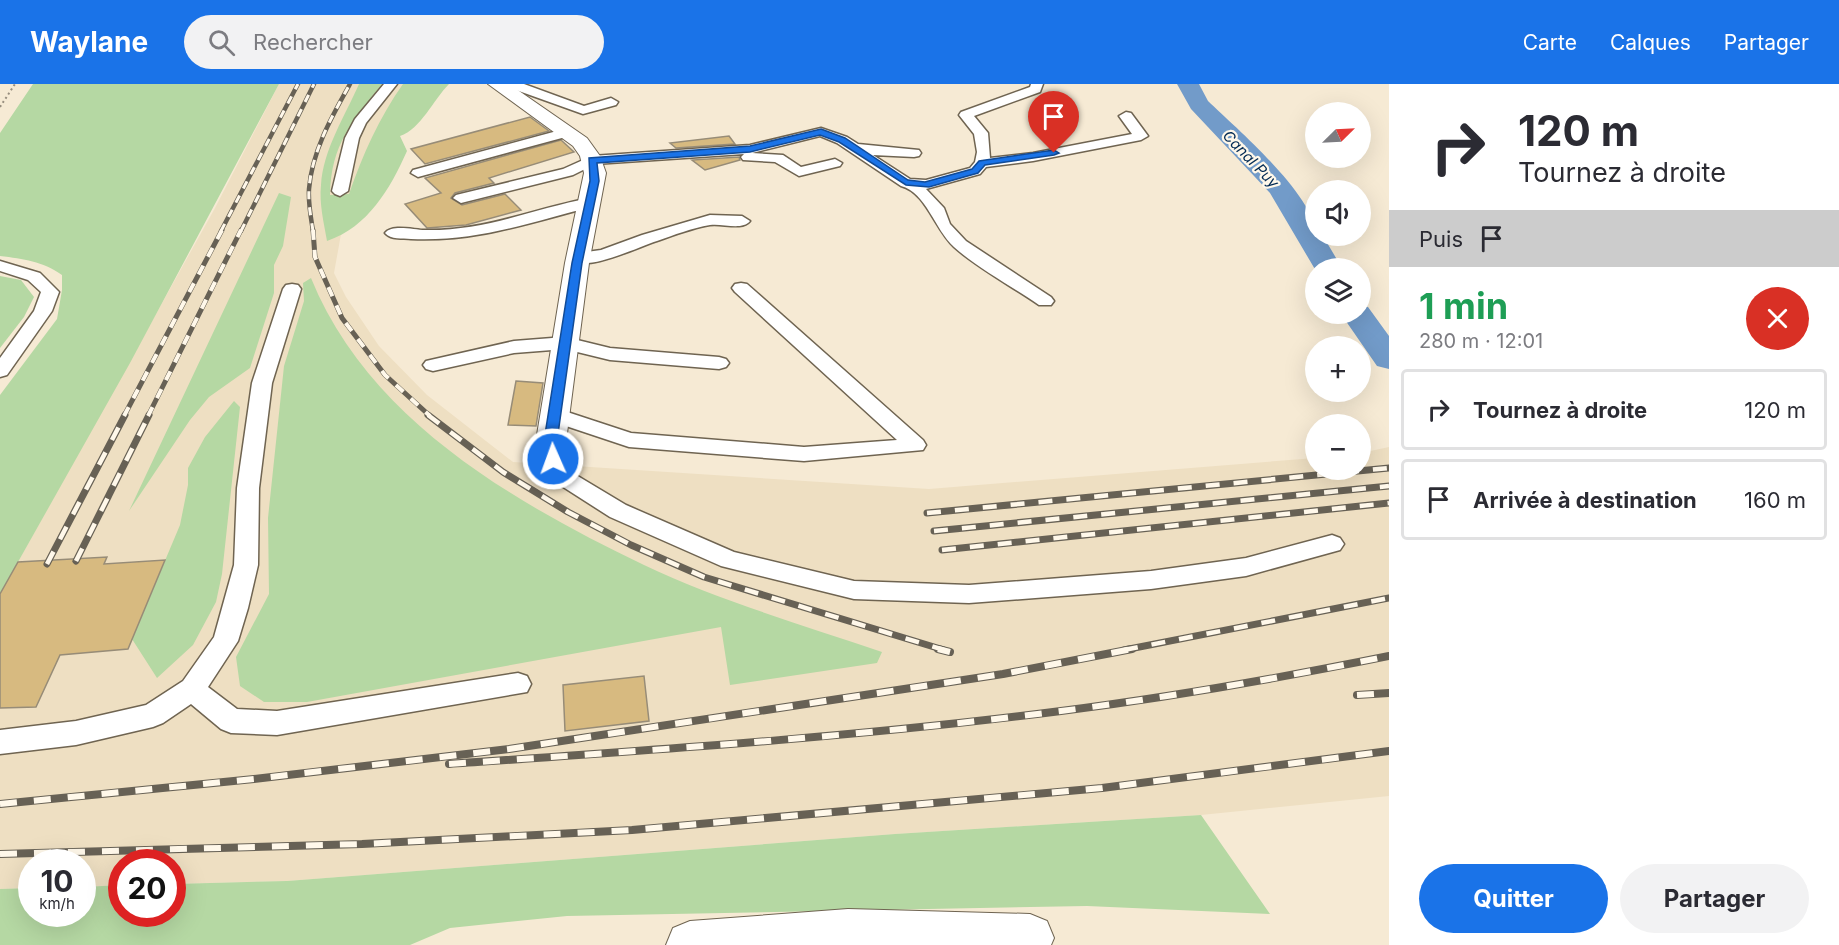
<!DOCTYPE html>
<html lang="fr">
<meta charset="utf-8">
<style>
:root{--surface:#fff;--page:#f2f2f3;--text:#2b2b33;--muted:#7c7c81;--line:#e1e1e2;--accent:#1a73e8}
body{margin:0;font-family:Inter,sans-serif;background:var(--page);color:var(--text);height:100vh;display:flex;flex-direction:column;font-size:22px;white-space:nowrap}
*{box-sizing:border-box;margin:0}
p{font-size:20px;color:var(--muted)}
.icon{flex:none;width:33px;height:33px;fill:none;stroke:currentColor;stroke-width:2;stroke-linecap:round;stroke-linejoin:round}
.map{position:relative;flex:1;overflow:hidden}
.side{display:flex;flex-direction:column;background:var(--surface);width:450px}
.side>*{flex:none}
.guide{background:#fff;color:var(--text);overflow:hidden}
.needle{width:39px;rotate:66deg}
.buttons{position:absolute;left:1305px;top:18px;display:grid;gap:12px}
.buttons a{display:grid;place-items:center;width:66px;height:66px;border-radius:50%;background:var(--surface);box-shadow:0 6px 24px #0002;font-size:30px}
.speed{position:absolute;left:18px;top:765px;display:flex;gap:12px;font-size:30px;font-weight:700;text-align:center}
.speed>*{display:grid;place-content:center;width:78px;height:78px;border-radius:50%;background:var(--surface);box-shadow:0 6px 24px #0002;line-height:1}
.speed small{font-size:15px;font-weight:400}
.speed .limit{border:9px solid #d22;background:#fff;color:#111}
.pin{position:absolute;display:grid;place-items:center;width:51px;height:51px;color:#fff;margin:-62px -26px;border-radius:50% 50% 50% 0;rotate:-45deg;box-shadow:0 0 6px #0007}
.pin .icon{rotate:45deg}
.me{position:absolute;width:66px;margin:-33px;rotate:358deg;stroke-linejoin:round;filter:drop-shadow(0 0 4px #0008)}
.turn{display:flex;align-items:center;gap:21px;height:126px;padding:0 30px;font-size:27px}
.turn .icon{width:78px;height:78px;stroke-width:2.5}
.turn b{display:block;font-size:42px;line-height:51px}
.then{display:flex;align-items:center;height:57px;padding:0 30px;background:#0003;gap:12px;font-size:22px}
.round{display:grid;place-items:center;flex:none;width:63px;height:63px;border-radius:32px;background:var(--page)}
.summary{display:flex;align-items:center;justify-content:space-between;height:102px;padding:0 30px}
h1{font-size:36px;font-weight:700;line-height:45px;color:#1e9e55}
.action{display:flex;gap:12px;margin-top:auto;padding:12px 30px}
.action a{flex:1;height:69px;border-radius:36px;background:var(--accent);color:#fff;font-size:24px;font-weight:700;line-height:69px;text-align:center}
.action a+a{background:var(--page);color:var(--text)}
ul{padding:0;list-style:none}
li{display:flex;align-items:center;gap:18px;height:81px;margin:0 12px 9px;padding:0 18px;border:3px solid var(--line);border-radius:6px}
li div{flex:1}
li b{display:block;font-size:22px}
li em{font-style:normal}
header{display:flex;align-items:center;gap:36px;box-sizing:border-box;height:84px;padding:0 30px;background:var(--accent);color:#fff}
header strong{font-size:28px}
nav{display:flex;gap:33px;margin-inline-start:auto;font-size:21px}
.search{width:420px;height:54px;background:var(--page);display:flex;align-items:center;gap:15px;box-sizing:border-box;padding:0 21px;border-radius:33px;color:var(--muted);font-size:22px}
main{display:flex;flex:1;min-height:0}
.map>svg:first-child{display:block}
.built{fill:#eedfc2}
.green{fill:#b5d8a3}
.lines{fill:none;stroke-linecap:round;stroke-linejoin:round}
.canal{fill:#729bc9;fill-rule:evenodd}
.building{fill:#d7ba80;stroke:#978c77;stroke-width:1.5}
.service-casing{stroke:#6f6451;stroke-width:3}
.minor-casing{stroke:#6f6451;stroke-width:2}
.path{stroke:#968d7e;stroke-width:2;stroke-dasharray:2 3;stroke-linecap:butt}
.service{fill:#fff;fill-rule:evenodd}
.minor{fill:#fff;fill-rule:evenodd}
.rail-far3-casing{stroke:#676155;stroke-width:4.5}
.rail-far2-casing{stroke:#676155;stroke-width:5}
.rail-far1-casing{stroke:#676155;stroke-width:7}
.rail-casing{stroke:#676155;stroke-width:8}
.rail-far3{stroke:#fff8ea;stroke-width:3;stroke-dasharray:8;stroke-linecap:butt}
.rail-far2{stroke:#fff8ea;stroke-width:4;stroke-dasharray:10;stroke-linecap:butt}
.rail-far1{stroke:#fff8ea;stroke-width:4.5;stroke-dasharray:14;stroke-linecap:butt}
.rail{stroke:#fff8ea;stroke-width:6;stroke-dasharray:17;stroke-linecap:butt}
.route{fill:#1a73e8;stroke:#114b97;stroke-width:1.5}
.labels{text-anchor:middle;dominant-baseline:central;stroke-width:4.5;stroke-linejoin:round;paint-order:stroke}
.far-water-label{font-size:15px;font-style:italic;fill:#002953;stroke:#fff8ea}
</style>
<header>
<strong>Waylane</strong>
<div class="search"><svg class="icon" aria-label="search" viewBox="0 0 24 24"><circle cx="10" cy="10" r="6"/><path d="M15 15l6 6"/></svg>Rechercher</div>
<nav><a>Carte</a><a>Calques</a><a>Partager</a></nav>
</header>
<main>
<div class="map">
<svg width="1389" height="861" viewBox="0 0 1389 861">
<rect width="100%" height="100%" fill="#f6ead4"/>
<path class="built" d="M279 0H409L343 139 334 189 346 213 379 262 427 311 513 378 929 405 1315 374 1316 386H1360L1361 369 1389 363V712L1201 731 895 750 287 797 173 800 172 778H122L121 801 83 803 82 778H32L31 804 0 805V510L215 124Z"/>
<g class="green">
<path d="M33 0H279L130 279 0 510V311L57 235 62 206V191C42 177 24 175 0 172V49Z"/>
<path d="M359 0H382C352 38 331 60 330 111L349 110C363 70 379 34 403 0H449C433 16 421 45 400 52L407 67C390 105 368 143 327 157 324 139 319 120 321 101 323 66 345 32 359 0Z"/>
<path d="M279 109 291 113 283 162 274 181V209L250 284 209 313 190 336 129 427Z"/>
<path d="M0 192 21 196 34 213 24 233 0 264Z"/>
<path d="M311 194C368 335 513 418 644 481 720 517 803 541 882 568L877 579 730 601 721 543 307 618H264L240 602 236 573 269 510 268 434 284 282 304 217 303 199Z"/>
<path d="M234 317 240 323 222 490 216 518 193 561 157 594 132 555 180 441 188 401V384L205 353Z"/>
<path d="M1201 731 1270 830 1087 822 567 832 450 844 410 861H0V805L31 804 32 830H82L83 803 121 801 122 830H172L173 800 287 797 895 750Z"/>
</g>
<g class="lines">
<g class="canal">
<path d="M1177 0H1199L1208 17C1237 45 1316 112 1316 152H1323L1342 184H1316V187L1270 109 1191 25Z"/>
<path d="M1360 222 1368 223 1389 252V285L1377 282 1341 230H1360Z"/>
</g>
</g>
<g class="building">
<path d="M530 33 549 47 425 80 411 65Z"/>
<path d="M729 52 735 60 676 64 670 59Z"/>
<path d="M561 56 574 68 489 94 494 99 455 109 451 114 462 121 505 110 521 126 466 141 427 144 405 120 441 109 425 94Z"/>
<path d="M739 73 740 76 705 86 692 76Z"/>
<path d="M516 297 543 299 536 342 508 341Z"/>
<path d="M107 473 104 480 165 476 128 565 60 571 36 623 0 624V510L18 478Z"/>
<path d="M644 592 649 637 565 647 563 601Z"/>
</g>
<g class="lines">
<g class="service-casing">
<g id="service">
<path d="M384 0H397L366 39 359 54 348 107 340 112 335 110 332 107 345 54 355 35Z"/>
<path d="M497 0H524L584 22 611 14 618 18 616 21 583 30 516 6 499 3Z"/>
<path d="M1031 0H1043L1040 8 974 32 988 49 990 74 1033 69 1132 50 1119 32 1126 28 1131 29 1148 52 1141 56 1033 77 986 83 980 90 926 105 944 124 950 140 966 157 1051 213 1054 217 1051 221H1039C1013 203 976 183 954 163 935 146 926 108 901 102L837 59 820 52 752 69 783 71 801 83 835 75 842 79 840 82 799 92 775 78 743 76 741 73 744 70 595 80 573 91 461 119 453 114 456 111 563 85 592 72 750 61 821 44 847 53 858 60 919 66 921 69 919 72 914 73 873 71 910 95 926 96 970 84 975 78 977 68 974 50 959 31 961 28 1030 3Z"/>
<path d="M568 44 575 48 573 51 418 93 411 89 413 86Z"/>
<path d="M590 114 598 119 595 122C531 138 478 158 411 155 402 154 391 156 385 149 392 140 414 146 425 146 486 147 532 125 590 114Z"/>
<path d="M710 131 742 132 750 137C742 147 722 139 710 141 692 144 674 151 657 157 640 162 582 191 570 174L572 170 601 166 642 151Z"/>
<path d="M0 177 40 189 59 208 52 227 7 291 0 293V274L34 227 41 208 28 196 0 187Z"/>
<path d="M741 199 747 200 923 356 926 361 923 366 804 377 629 363 548 336 545 331 548 326 555 324 631 349 804 363 897 356 735 208 732 204 735 200Z"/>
<path d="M292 200 298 201 301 205 272 299 259 404 258 481 248 524 238 557 208 603 237 625 277 627 518 589 527 592 531 600 527 608 277 651 231 649 221 645 191 620 163 639 153 643 76 661 0 670V646L76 637 146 621 183 597 214 553 234 481 237 404 252 299 283 205 286 201Z"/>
<path d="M565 253 610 264 719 273 726 275 729 279 726 283 719 285 610 276 565 265 514 269 433 287 426 285 423 281 426 277 514 257Z"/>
<path d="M551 350 558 352 561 357 563 374 576 391 626 421 734 468 854 497 969 501 1151 487 1246 474 1332 451 1340 454 1344 460 1340 466 1246 492 1151 505 969 519 854 515 721 482 610 433 560 401 542 375 541 357 544 352Z"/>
</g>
</g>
<g class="minor-casing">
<g id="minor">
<path d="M488 0H509L587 54 600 72 606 89 589 179 566 357 562 364 551 367 540 364 536 357 565 179 584 89 580 72 573 62Z"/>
<path d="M848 825 1030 830 1047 837 1054 854 1051 861H666L673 844 690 837Z"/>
</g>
</g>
<path class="path" d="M0 23 15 0"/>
<use href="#service" class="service"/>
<use href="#minor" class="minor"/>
<g class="rail-far3-casing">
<g id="rail-far3">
<path d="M221 147 298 0"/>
<path d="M241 147 314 0"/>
<path d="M313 147C311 134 308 119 309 105 312 67 332 32 350 0"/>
</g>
</g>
<g class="rail-far2-casing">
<g id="rail-far2">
<path d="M313 146 315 173 342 234 385 291 430 332"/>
<path d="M124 332 222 146"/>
<path d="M148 332 241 146"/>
</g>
</g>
<g class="rail-far1-casing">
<g id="rail-far1">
<path d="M428 331 503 388 568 428 631 461 704 493 944 566"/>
<path d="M927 429 1389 384"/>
<path d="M934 447 1389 402"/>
<path d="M942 466 1389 419"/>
<path d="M76 477 149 331"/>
<path d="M47 480 125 331"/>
<path d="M1124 566 1389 514"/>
</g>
</g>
<g class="rail-casing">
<g id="rail">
<path d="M938 565 950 568"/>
<path d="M1357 611 1389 609"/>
<path d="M449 680C653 666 858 653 1061 627 1171 613 1280 594 1389 572"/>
<path d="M0 720 254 695 509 665 1003 590 1132 565"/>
<path d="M0 770 362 760 632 746 1102 704 1389 667"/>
</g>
</g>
<use href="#rail-far3" class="rail-far3"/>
<use href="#rail-far2" class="rail-far2"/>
<use href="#rail-far1" class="rail-far1"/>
<use href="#rail" class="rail"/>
</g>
<path class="route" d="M821 45 845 54 908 96 925 98 972 85 979 77 1054 66 1059 69 1054 71 985 81 978 89 929 103 906 101 839 58 820 51 750 68 597 79 599 97 582 179 557 357 560 375 553 380 549 379 544 357 572 179 590 97 589 74 750 62Z"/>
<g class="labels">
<g class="far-water-label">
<text transform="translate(1251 75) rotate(46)">Canal Puy</text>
</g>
</g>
</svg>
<div class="buttons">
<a><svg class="needle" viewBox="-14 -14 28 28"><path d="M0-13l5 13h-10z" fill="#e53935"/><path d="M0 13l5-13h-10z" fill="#7c7c81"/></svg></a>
<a><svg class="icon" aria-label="sound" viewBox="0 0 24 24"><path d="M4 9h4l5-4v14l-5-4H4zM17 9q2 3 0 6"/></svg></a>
<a><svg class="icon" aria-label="layers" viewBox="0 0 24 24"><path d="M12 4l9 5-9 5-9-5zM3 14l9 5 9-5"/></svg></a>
<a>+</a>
<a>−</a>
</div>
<div class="speed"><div>10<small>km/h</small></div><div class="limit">20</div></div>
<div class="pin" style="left:1054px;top:69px;background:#d93025"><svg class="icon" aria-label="arrive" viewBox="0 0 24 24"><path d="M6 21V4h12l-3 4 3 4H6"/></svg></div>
<svg class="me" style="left:553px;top:375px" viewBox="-20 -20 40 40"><circle r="17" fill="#1a73e8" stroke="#fff" stroke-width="3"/><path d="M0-11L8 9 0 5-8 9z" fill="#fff"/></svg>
</div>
<section class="side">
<div class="guide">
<div class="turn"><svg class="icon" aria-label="right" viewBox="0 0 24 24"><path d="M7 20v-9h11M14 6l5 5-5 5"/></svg><div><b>120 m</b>Tournez à droite</div></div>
<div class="then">Puis<svg class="icon" aria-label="arrive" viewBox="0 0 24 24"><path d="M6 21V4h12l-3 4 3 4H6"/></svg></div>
</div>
<div class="summary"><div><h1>1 min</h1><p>280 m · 12:01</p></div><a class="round" style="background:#d93025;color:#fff"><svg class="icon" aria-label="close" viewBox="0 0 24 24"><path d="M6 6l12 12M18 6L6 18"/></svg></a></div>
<ul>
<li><svg class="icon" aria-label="right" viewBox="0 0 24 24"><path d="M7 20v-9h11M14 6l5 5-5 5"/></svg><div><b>Tournez à droite</b></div><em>120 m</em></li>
<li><svg class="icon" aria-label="arrive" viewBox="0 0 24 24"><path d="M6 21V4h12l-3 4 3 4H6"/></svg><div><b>Arrivée à destination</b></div><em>160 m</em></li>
</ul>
<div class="action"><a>Quitter</a><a>Partager</a></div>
</section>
</main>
